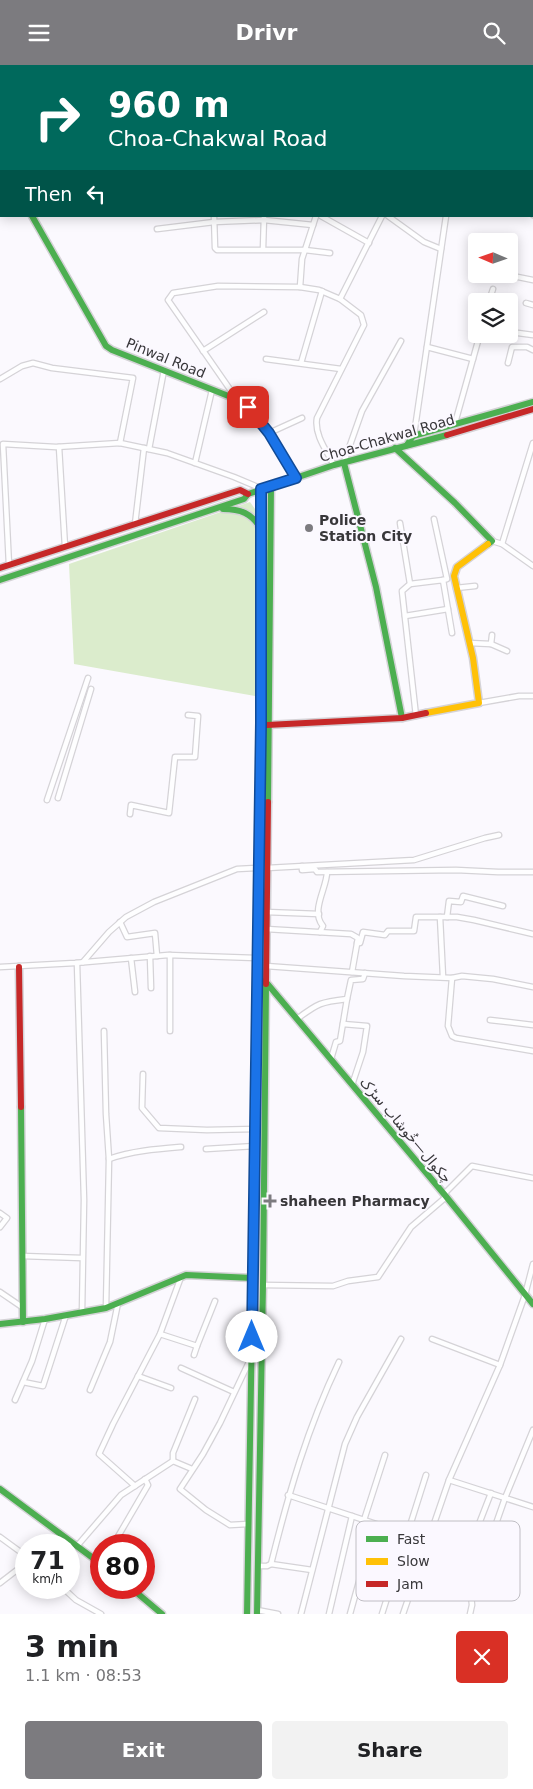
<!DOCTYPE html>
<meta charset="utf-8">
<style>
:root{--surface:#fff;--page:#f2f2f2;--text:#202124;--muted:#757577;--accent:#7c7b7f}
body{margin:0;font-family:"DejaVu Sans",Cairo,sans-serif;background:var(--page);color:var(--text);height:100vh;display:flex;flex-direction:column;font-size:19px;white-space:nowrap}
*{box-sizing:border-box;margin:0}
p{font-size:16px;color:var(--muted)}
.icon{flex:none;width:28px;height:28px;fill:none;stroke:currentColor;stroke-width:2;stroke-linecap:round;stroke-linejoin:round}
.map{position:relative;height:1549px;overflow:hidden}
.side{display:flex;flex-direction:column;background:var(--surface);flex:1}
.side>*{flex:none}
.guide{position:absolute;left:0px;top:0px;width:534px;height:152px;box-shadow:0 2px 12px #0003;background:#00695c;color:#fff;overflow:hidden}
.needle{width:32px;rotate:272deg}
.fabs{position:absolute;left:468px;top:168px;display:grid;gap:10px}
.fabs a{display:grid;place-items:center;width:50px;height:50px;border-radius:5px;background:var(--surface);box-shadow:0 2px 12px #0003;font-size:25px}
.speed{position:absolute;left:15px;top:1469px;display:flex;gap:10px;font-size:25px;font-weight:700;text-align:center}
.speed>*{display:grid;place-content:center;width:65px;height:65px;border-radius:50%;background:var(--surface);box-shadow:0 2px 12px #0003;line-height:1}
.speed small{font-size:12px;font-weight:400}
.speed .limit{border:8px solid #d22;background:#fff;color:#111}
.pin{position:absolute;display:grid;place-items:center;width:42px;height:42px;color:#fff;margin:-21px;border-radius:10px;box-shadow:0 2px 8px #0006}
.me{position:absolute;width:55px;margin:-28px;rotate:0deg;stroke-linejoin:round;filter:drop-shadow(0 0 4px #0008)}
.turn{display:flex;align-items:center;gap:18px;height:105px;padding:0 25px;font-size:22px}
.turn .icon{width:65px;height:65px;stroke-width:2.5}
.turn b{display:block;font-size:35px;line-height:42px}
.then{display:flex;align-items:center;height:48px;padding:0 25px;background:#0003;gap:10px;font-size:19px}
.round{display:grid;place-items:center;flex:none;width:52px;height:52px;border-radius:5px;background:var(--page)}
.headline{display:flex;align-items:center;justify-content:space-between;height:85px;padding:0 25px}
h1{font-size:30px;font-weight:600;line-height:38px}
.primary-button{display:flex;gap:10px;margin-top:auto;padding:10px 25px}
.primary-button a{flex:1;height:58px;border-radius:5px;background:var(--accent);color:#fff;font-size:20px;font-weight:600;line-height:58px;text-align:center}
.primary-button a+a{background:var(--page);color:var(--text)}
header{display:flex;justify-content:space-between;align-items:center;height:65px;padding:0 25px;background:var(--accent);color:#fff;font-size:22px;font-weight:600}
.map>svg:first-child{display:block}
.grass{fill:#dbeccc}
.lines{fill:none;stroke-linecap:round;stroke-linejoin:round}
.street-casing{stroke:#d5d3d7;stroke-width:7}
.fast-casing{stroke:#d5d3d7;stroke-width:9}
.slow-casing{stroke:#d5d3d7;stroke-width:9}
.jam-casing{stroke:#d5d3d7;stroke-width:9}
.street{stroke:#fefeff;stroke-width:4.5}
.fast{stroke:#4caf50;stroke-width:6}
.slow{stroke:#ffc107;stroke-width:6}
.jam{stroke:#c62828;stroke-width:6}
.route-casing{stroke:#114b97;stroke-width:12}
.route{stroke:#1a73e8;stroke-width:9}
.poi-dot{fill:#7c7b7f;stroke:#fbf8ff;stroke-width:2}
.labels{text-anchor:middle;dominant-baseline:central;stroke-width:4;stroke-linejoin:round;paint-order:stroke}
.street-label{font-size:14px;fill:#38373a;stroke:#fbf8ff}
.poi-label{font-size:14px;font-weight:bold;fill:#38373a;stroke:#fbf8ff;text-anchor:start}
.key{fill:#fbf8ff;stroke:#c0bec4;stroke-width:1}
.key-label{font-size:14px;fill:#38373a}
</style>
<header><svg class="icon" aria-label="menu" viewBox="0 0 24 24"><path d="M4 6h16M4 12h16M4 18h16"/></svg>Drivr<svg class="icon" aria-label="search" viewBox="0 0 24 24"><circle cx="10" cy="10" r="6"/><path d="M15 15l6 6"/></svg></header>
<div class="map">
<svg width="533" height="1549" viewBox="0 0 533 1549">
<rect width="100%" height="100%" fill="#fbf9fe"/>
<path class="grass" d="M250 437 255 444V631L74 599 69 499Z"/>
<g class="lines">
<g class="street-casing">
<g id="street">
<path d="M6 0 13 1"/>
<path d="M68 1V0"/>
<path d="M126 1V0"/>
<path d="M160 1 161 0"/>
<path d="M200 1 201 0"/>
<path d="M251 1 256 0"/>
<path d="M346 1V0"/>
<path d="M376 1V0"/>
<path d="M400 1V0"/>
<path d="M426 1 427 0"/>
<path d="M453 1V0"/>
<path d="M483 1V0"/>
<path d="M529 1V0"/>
<path d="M532 62H533"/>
<path d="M532 149 533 150"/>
<path d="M214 151 215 183 217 185H305L330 188"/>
<path d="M321 151 369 178"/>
<path d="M388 151 424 177 441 184"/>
<path d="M157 164 214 157 264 155 313 160"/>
<path d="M263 184 264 151"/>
<path d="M474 202 476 203"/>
<path d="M503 209 533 215"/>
<path d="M300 222 302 194 316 151"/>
<path d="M340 234 382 151"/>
<path d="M489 236 493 224"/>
<path d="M526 238 533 240"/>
<path d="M518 268 533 270"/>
<path d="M427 282 473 294"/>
<path d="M203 286 264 247"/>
<path d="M266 294 341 304"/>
<path d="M301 298 322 226"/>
<path d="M508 298 512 282H527L533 285"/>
<path d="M0 314 22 301 33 298 52 303 133 313 120 378"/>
<path d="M236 333 168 235 173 228 218 221 300 222 319 225 340 234 361 250 364 260 317 353C314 369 326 385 334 400"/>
<path d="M455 358 480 269"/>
<path d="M269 368 302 353"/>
<path d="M414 370 446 151"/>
<path d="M59 382 65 482"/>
<path d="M149 384 164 305"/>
<path d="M344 397 362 346 401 276"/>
<path d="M195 398 212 325"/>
<path d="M434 454 447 514 443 515"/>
<path d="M400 458 410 519 402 526 416 651"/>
<path d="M135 459 144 383"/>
<path d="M492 476 502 479 533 501"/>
<path d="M502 479 533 378"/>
<path d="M9 500 3 379 56 382 120 378 167 388 234 412 260 423"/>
<path d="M410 519 443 515 452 568"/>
<path d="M456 523 475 521"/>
<path d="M405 551 448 544"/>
<path d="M469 578 491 579 492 570"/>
<path d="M491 579 507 586"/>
<path d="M479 638 519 631H533"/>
<path d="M58 733 91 624"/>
<path d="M47 735 88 613"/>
<path d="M130 749 131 740 169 748 175 692H195L198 651 188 650"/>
<path d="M302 801V805L315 804 317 807 456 805 498 807H533"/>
<path d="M267 803 414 795 485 773 499 770"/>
<path d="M266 847 319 849"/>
<path d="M440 852 443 912"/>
<path d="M447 852 449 836 461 837 463 831 503 841"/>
<path d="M120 857 127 872 155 868 157 891"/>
<path d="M266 864 351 869 358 873 352 907"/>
<path d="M320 867 323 861C310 846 327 823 327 807"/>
<path d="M357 878H360L363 867 385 870 388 866H414L416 852H457L474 855 533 869"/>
<path d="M150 891 151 923"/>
<path d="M131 893 135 927"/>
<path d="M83 897 109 867 126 852 154 837 237 804 258 803"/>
<path d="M77 898 84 1135 82 1248"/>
<path d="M266 901 404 911 452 913 462 911 493 914 533 922"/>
<path d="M0 902 75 898 168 890 258 893"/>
<path d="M452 913 448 961 452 971 456 973 533 986"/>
<path d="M297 954C318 938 321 937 347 934L351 915 363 914 365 908"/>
<path d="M490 955 533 960"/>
<path d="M343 959 367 961 363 987 352 1020"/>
<path d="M104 966 106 1049 109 1094 106 1243"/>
<path d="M170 966V890"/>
<path d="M331 994 336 977 340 976 347 934"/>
<path d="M143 1009 142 1043 159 1063 207 1065 256 1064"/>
<path d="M206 1084 255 1081"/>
<path d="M109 1094C132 1086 157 1084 181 1082"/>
<path d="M444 1129 472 1101 533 1113"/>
<path d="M0 1148 7 1153 0 1162"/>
<path d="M22 1191 82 1193"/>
<path d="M263 1220 333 1221 348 1216 378 1212 411 1162 446 1132"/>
<path d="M0 1227 22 1242"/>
<path d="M160 1269 197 1281 215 1236"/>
<path d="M432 1274 500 1300"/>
<path d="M194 1290 197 1281"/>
<path d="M181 1303 234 1327"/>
<path d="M138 1311 171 1323"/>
<path d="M23 1317 43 1321 66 1250"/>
<path d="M90 1325 110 1277 118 1238"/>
<path d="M15 1335 32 1296 45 1254"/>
<path d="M173 1396V1388L195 1334"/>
<path d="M449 1415 533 1442"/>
<path d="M135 1421 99 1389 113 1359 160 1269 181 1212"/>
<path d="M491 1428 477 1464 480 1469 491 1473"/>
<path d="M288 1430 428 1476"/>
<path d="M364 1455 385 1390"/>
<path d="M248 1459 230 1460 206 1445 180 1424 203 1389 220 1358 249 1297"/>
<path d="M0 1472 26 1491"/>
<path d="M113 1480 148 1420 145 1414"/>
<path d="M77 1481 121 1430 173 1396 192 1404"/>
<path d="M271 1499 312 1505"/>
<path d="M258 1501H267L271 1499C289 1427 307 1364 339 1297"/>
<path d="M0 1518 26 1498"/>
<path d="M62 1522 76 1535 101 1549"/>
<path d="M257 1545 278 1549"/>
<path d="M301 1549 345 1379 357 1352 401 1274"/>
<path d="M329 1549 352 1451"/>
<path d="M350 1549 375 1459"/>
<path d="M382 1549 426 1410"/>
<path d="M403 1549 449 1415 500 1300 525 1230 533 1199"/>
<path d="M470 1549 472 1540 471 1530 505 1433 533 1365"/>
</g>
</g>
<g class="fast-casing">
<g id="fast">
<path d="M0 96 1 98"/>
<path d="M32 151 106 281 112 285 236 334C264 355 279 384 295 413"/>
<path d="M407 380 413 371 533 337"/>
<path d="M395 383 455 438 492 476 488 479"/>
<path d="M344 398 376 522 402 653"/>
<path d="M223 444C240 444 252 448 261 464"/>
<path d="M0 515 244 434 248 429 334 400 447 370"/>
<path d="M268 737 271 421"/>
<path d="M259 788 261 424"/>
<path d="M265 916 444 1129 533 1239"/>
<path d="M21 1042 23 1257"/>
<path d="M0 1259 45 1254 106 1243 186 1210 253 1213"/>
<path d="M0 1424 101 1499"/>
<path d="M130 1522 162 1549"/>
<path d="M247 1549 258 917"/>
<path d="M257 1549 263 1220 266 919"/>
</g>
</g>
<g class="slow-casing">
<path id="slow" d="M426 648 479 638 473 593 454 511 457 502 488 479"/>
</g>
<g class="jam-casing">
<g id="jam">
<path d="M447 370 533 344"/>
<path d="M0 503 240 425 248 429"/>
<path d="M267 660 402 653 426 648"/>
<path d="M19 902 21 1042"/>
<path d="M258 917 259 788"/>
<path d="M266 919 268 737"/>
</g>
</g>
<use href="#street" class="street"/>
<use href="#fast" class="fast"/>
<use href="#slow" class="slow"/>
<use href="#jam" class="jam"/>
</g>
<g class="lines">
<g class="route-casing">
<path id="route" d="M248 342 269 368 296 413 261 424V658L252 1272"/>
</g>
<use href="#route" class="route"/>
</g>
<g class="poi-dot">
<circle cx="309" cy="463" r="5"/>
<path d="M267.5 1128.5h5v5h5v5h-5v5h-5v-5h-5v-5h5z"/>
</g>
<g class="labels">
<g class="street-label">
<text transform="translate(166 293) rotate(22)">Pinwal Road</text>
<text transform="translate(387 373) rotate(-16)">Choa-Chakwal Road</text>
<text transform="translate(406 1065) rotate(50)">چکوال—خُوشاب سڑک</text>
</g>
<g class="poi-label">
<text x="319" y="455">Police<tspan x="319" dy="16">Station City</tspan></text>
<text x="280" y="1136">shaheen Pharmacy</text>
</g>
</g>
<rect x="356" y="1456" width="164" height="80" rx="8" class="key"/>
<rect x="366" y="1471" width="22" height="6" fill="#4caf50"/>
<rect x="366" y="1493" width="22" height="7" fill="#ffc107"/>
<rect x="366" y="1516" width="22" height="6" fill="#c62828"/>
<g class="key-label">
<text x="397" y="1479">Fast</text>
<text x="397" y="1501">Slow</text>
<text x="397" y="1524">Jam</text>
</g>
</svg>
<div class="fabs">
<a><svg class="needle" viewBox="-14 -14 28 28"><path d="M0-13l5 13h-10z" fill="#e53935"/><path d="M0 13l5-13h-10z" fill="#757577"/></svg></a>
<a><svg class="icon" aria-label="layers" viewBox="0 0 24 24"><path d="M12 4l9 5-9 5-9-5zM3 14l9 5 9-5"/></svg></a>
</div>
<div class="speed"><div>71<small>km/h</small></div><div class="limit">80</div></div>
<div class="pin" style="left:248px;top:342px;background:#d93025"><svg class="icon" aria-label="arrive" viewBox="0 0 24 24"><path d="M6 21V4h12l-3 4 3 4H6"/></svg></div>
<svg class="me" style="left:252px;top:1272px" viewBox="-20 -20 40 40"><circle r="19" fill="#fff"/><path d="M0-13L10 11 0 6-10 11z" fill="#1a73e8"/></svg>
<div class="guide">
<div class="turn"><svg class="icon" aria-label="right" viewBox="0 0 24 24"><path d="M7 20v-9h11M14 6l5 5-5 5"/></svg><div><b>960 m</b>Choa-Chakwal Road</div></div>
<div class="then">Then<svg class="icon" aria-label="left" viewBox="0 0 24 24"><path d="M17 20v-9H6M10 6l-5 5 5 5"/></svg></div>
</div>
</div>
<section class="side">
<div class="headline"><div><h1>3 min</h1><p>1.1 km · 08:53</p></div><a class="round" style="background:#d93025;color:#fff"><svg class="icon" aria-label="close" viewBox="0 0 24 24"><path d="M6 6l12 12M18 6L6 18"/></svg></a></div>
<div class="primary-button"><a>Exit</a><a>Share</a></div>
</section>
